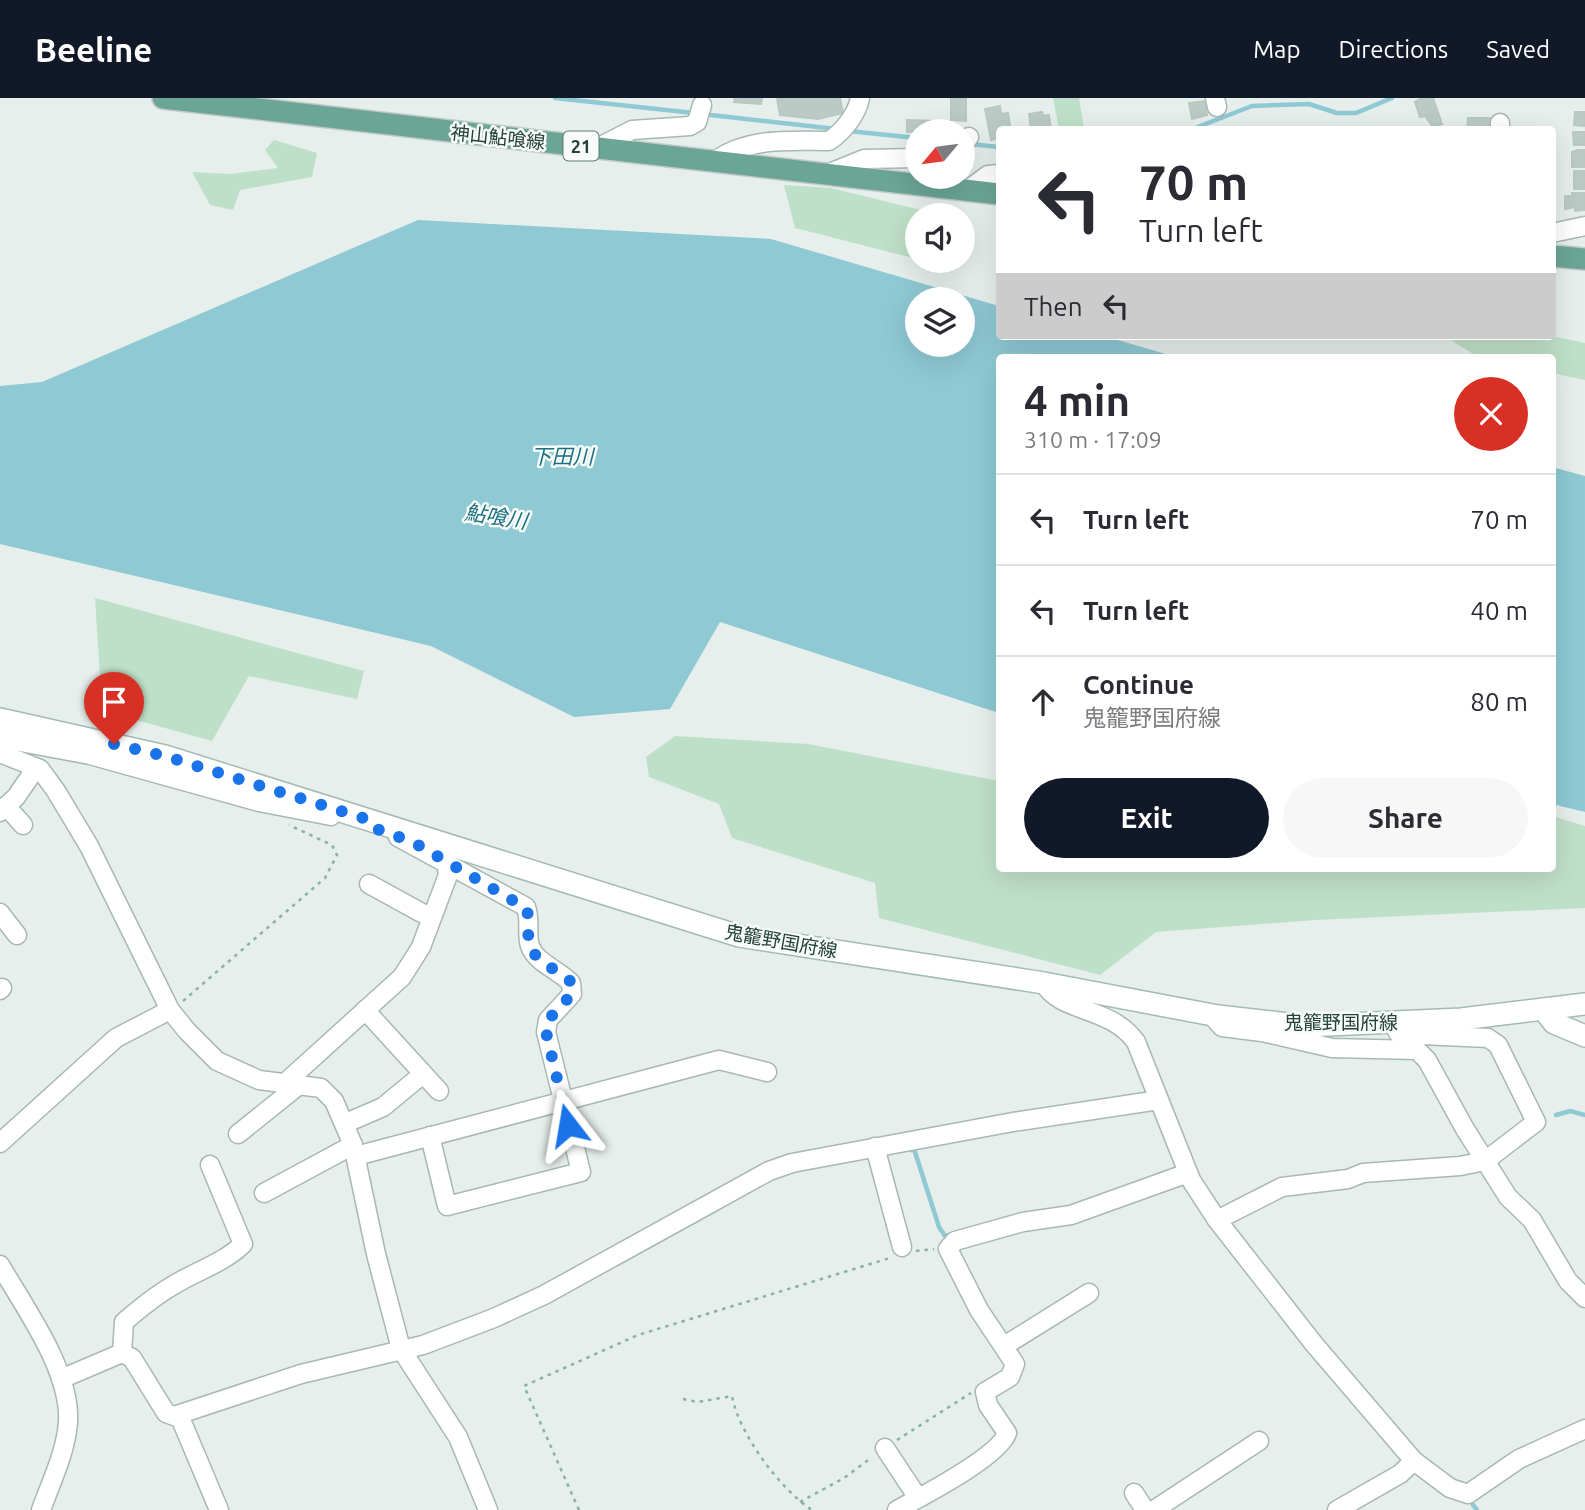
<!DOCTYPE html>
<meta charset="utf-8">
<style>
:root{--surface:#fff;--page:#f7f7f7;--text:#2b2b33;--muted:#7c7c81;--line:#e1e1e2;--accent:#111827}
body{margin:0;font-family:Ubuntu,"Noto Sans JP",sans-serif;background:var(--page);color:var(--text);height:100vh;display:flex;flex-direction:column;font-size:26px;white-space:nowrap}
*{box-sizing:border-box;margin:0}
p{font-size:23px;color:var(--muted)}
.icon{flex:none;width:38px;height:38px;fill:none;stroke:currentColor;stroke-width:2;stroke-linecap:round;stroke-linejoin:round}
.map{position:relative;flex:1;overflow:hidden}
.details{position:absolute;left:996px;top:256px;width:560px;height:518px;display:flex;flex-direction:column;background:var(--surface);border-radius:7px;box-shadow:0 7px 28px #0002}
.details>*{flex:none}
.hud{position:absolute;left:996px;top:28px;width:560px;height:214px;border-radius:7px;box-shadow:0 7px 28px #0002;background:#fff;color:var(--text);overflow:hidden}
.needle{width:46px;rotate:241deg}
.controls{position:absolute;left:905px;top:21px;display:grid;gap:14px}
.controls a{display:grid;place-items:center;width:70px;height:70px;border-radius:50%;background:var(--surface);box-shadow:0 7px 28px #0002;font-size:35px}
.pin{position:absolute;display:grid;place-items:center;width:60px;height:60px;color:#fff;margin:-72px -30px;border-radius:50% 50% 50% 0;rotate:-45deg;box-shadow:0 0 7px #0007}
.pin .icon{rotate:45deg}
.me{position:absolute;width:77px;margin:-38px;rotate:346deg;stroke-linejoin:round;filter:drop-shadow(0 0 5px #0008)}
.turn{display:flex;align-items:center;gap:24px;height:147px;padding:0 28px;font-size:32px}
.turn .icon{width:91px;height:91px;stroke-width:2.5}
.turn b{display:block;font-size:49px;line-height:60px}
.then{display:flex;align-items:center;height:66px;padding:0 28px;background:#0003;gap:14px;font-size:26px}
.round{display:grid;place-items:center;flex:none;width:74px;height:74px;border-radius:37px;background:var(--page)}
.head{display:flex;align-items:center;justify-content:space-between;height:119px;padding:0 28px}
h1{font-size:42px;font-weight:600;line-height:52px}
.primary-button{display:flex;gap:14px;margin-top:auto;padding:14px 28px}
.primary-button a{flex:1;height:80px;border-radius:42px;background:var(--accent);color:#fff;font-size:28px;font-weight:600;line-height:80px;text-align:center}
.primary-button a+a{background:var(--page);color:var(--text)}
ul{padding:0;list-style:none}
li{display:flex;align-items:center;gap:21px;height:91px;padding:0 28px;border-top:2px solid var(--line)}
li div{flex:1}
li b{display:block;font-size:26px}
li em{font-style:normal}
header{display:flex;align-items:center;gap:42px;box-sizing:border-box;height:98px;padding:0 35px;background:var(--accent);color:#fff}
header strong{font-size:33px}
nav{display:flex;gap:38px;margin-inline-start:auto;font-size:24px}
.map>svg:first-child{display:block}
.green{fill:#bfe0c8}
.water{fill:#8ec9d4;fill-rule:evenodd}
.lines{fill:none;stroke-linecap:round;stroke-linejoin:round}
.stream{stroke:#8ec9d4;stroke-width:4.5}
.building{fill:#bbcac4;stroke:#b8c9c2;stroke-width:2}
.minor-casing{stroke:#a8b8b2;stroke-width:21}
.tertiary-casing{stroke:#a8b8b2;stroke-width:24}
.secondary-casing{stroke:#a4bbb3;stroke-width:24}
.primary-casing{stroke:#c2cac8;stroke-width:24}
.path{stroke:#86b3a5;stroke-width:2.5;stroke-dasharray:3.5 5;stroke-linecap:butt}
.minor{stroke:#fff;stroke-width:18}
.tertiary{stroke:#fff;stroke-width:21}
.secondary{stroke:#fff;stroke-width:21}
.primary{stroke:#6aa596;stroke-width:21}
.route{stroke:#1a73e8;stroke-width:12;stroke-dasharray:0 21.6}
.labels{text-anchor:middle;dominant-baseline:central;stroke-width:5;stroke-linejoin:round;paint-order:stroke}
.shield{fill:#f7fbf9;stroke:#637a73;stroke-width:2}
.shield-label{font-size:18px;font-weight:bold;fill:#24423a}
.street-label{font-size:19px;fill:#24423a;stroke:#f7fbf9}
.water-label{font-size:21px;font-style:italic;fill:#1c6f80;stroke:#f7fbf9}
</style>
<header>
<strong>Beeline</strong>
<nav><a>Map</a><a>Directions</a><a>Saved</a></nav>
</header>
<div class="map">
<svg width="1585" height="1412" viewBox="0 0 1585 1412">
<rect width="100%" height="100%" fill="#e6efeb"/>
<g class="green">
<path d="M1053 0H1079L1084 30 1059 31Z"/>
<path d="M274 42 317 55 312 79 240 92 233 112 210 107 192 74 230 76 278 70 265 52Z"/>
<path d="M784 87 831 90 941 117H917V161L795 130Z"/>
<path d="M1444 238H1552L1585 245V282L1552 275V259H1478Z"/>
<path d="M95 500 364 573 357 601 249 578 212 643 129 620 127 601 101 594Z"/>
<path d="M675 638 808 646 999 683V770H1552V718L1585 728V810L1315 822 1156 834 1100 877 879 820 875 785 732 740 719 706 649 679 646 659Z"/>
</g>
<g class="water">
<path d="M418 122 771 141 999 208V238H1104L1176 259H999V615L720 524 670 611 574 619 431 548 0 446V288L42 284ZM917 201H962V247H917Z"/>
<path d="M1552 369 1585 378V714L1552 706Z"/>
</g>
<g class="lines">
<g class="stream">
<path d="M555 0 694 15"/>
<path d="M702 16 836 31"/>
<path d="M1190 32 1252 8 1309 6 1337 15H1356L1392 0"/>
<path d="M848 33 917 40"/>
<path d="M969 46 999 49"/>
<path d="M1556 1017 1570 1013 1585 1017"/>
<path d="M911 1052 914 1051 939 1129 945 1138 953 1136"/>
<path d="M619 1165 719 1110"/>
<path d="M1473 1407 1477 1412"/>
</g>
</g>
<g class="building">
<path d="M735 0H762L761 6 734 4Z"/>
<path d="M777 0H840L843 15 818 21 780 17Z"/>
<path d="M951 0H966V23L951 22Z"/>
<path d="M1433 0 1442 26 1433 29 1425 18 1420 19 1415 4 1422 0Z"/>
<path d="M1205 3 1207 17 1192 21 1189 5Z"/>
<path d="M1000 8 1001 16 1008 15 1011 32H999V40L991 42 985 11Z"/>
<path d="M1042 14 1043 18 1049 17 1051 32H1031L1029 16Z"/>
<path d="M1575 14H1585V28L1574 27Z"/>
<path d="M1468 20H1491V32H1467Z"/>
<path d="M907 22 935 23V33L907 34Z"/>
<path d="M1573 34H1585V47H1574Z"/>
<path d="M1578 52H1585V69H1572V54Z"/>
<rect x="1574" y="73" width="11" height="18"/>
<path d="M1572 95H1585V112L1575 113V109L1565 111V98H1573Z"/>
</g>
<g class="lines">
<g class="minor-casing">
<g id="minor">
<path d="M1215 0 1217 9"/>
<path d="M1500 25V32"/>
<path d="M597 50 632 32 690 28 697 24 702 7"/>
<path d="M962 50 969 39"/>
<path d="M716 62C750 39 789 43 829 43 843 34 857 16 860 0"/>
<path d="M827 76 864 61 917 60"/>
<path d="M968 92 988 77 999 76"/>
<path d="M1552 135 1585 128"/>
<path d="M0 640 90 657 259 704 331 718"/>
<path d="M0 655 40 671 56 693 89 748 170 912 187 933 217 963 259 982 321 990 334 1003 353 1047 376 1156 401 1251 458 1339 488 1412"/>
<path d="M6 708 23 727"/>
<path d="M0 714 16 699 36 670"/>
<path d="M398 739 526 809C531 822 526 836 530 848 536 865 559 872 571 885L572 896 548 922 546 934 581 1074 447 1108 430 1038"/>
<path d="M369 786 431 820"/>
<path d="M0 815 17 837"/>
<path d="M1044 885C1059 915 1111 908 1136 944L1191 1082 1217 1122 1314 1246 1414 1363 1450 1390 1468 1396 1519 1361 1585 1331"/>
<path d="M0 892 2 890"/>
<path d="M365 912 439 993"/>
<path d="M1211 917 1222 929 1262 934 1332 950 1417 952 1427 962 1465 1031 1508 1099 1532 1122 1568 1183 1585 1200"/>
<path d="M285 985 402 879 421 849 448 777 446 764"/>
<path d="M346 1025 383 1009 423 976"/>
<path d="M238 1036 299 987"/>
<path d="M0 1045 116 940 170 912"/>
<path d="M875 1049 902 1149"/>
<path d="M356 1058 719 962 767 974"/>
<path d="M264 1095 353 1047"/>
<path d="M1217 1122 1282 1089 1348 1081 1363 1075 1460 1068 1485 1063 1536 1024 1498 947 1488 940 1399 936 1393 926"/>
<path d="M0 1167C25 1210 71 1273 68 1324 66 1354 51 1384 41 1412"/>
<path d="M1004 1248 1089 1195"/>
<path d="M122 1255 124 1224C139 1211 155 1198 172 1188 196 1173 224 1165 243 1146L210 1067"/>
<path d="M61 1281 122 1255 132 1260 166 1315 174 1318 301 1276 423 1247 494 1220 544 1197 769 1073 792 1065 1013 1024 1159 1002"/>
<path d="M179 1317 219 1412"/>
<path d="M885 1350 918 1400"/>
<path d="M1134 1395 1145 1412"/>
<path d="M897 1412C922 1398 999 1359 1007 1335L988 1307 985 1294 1010 1279 1015 1266 979 1212 948 1151 955 1143 1023 1124 1071 1117 1188 1075"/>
<path d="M1154 1412 1259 1343"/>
<path d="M1337 1412 1400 1376 1414 1363"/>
</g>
</g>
<g class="tertiary-casing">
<path id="tertiary" d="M1543 911 1554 925 1585 938"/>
</g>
<g class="secondary-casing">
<path id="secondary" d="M0 621 165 658 739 838 1044 885 1218 918 1306 928 1461 921 1585 906"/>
</g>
<g class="primary-casing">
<g id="primary">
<path d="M163 0 999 96"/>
<path d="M1552 158 1585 161"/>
</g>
</g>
<g class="path">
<path d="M183 903 325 780 337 757 332 747 289 727"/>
<path d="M916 1153 934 1151"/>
<path d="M683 1301 698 1304 732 1298C739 1336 780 1391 812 1412"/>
<path d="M897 1342 971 1295"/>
<path d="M800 1404 844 1380 871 1360"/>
<path d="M579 1412 524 1288 638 1237 890 1160"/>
</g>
<use href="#minor" class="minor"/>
<use href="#tertiary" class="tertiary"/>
<use href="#secondary" class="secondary"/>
<use href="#primary" class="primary"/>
</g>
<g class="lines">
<path class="route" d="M114 646 165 658 373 723 379 732 413 744 526 810C531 822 526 837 530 848 536 865 559 872 571 884L572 896 548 922 546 934 568 1027"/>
</g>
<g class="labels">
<rect class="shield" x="563.5" y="33.5" width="35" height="29" rx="5"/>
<g class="shield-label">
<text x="581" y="48">21</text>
</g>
<g class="street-label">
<text transform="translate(498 39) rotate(6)">神山鮎喰線</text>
<text transform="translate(781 843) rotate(10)">鬼籠野国府線</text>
<text x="1341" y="924">鬼籠野国府線</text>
</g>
<g class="water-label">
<text x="562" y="358">下田川</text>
<text transform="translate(496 418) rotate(9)">鮎喰川</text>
</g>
</g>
</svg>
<div class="controls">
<a><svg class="needle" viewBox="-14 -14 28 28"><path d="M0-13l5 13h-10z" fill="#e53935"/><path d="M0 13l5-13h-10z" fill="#7c7c81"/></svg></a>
<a><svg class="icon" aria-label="sound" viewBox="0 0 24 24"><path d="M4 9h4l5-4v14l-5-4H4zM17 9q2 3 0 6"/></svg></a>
<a><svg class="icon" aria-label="layers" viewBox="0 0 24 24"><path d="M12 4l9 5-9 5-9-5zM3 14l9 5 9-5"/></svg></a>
</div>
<div class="pin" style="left:114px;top:646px;background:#d93025"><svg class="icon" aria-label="arrive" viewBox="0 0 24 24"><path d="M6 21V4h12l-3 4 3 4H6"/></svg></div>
<svg class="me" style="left:568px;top:1027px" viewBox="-20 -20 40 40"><path d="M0-17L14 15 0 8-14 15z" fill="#1a73e8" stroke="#fff" stroke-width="4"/></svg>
<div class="hud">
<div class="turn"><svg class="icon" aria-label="left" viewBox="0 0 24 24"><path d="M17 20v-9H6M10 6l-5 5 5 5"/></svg><div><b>70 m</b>Turn left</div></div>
<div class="then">Then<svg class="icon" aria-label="left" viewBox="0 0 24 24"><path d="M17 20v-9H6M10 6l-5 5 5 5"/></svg></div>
</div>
<section class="details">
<div class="head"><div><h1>4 min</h1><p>310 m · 17:09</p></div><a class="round" style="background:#d93025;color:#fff"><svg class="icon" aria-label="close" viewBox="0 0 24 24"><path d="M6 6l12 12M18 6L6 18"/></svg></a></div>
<ul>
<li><svg class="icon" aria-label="left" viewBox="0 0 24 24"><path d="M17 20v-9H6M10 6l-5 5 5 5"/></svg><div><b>Turn left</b></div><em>70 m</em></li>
<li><svg class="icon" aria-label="left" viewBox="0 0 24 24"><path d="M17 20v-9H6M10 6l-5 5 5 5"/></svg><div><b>Turn left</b></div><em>40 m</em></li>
<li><svg class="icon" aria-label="ahead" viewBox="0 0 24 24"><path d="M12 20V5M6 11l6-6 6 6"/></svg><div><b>Continue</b><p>鬼籠野国府線</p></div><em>80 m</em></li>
</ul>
<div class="primary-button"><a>Exit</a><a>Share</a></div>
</section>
</div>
